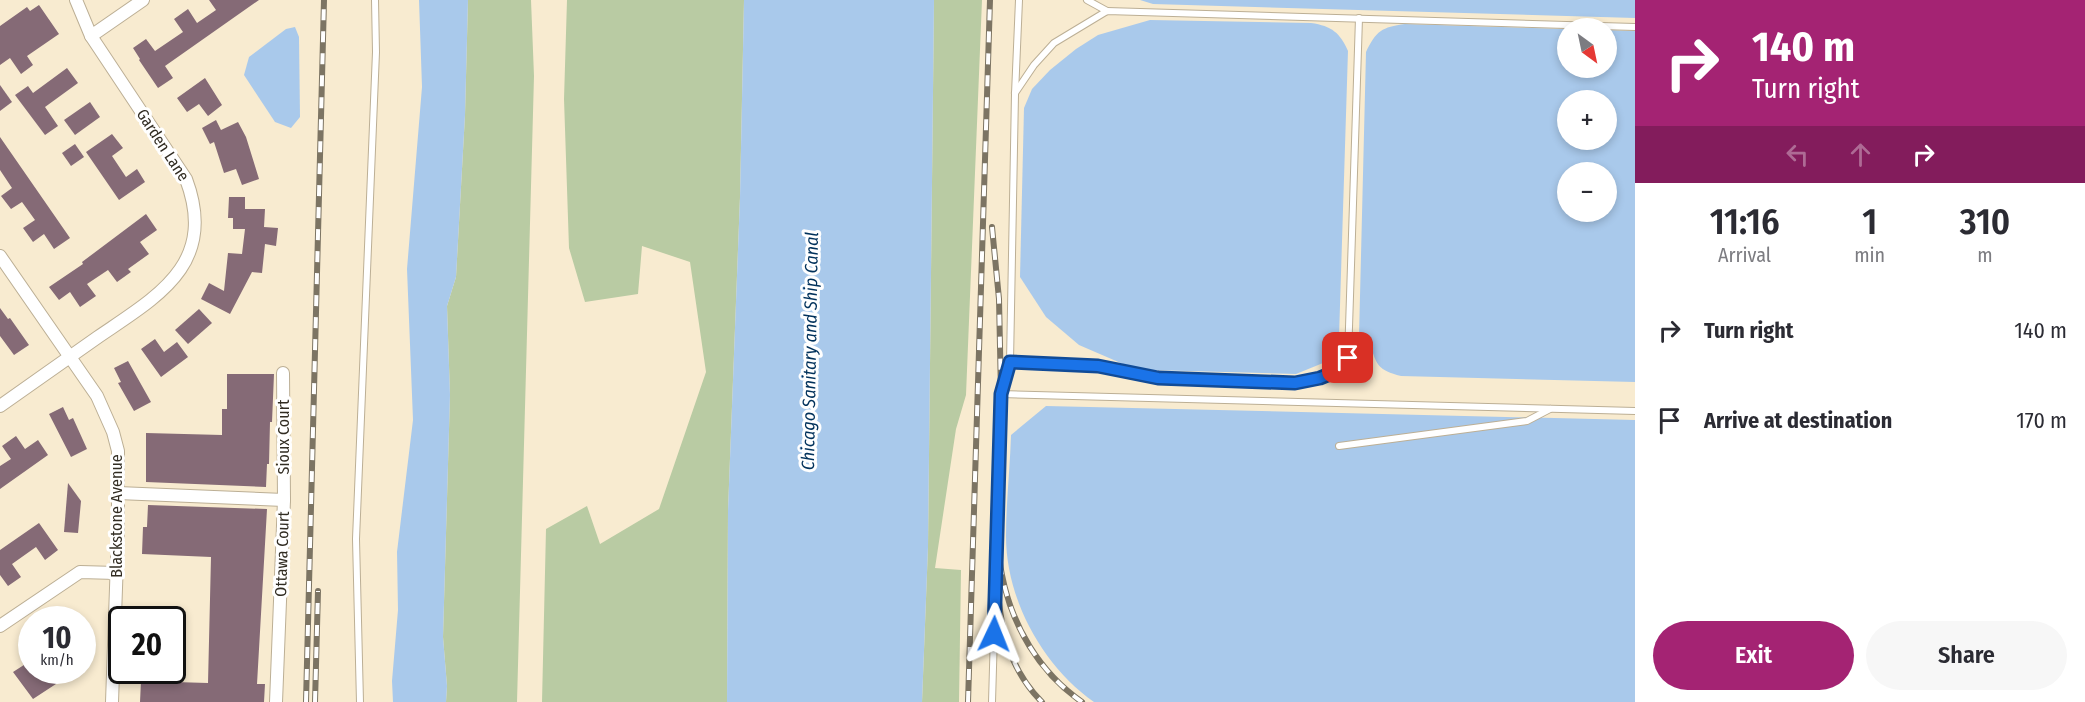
<!DOCTYPE html>
<meta charset="utf-8">
<style>
:root{--surface:#fff;--page:#f7f7f7;--text:#2b2b33;--muted:#7c7c81;--accent:#a42373}
body{margin:0;font-family:"Fira Sans Condensed",sans-serif;background:var(--page);color:var(--text);height:100vh;display:flex;flex-direction:column;font-size:22px;white-space:nowrap}
*{box-sizing:border-box;margin:0}
p{font-size:20px;color:var(--muted)}
.icon{flex:none;width:33px;height:33px;fill:none;stroke:currentColor;stroke-width:2;stroke-linecap:round;stroke-linejoin:round}
.map{position:relative;flex:1;overflow:hidden}
.side{display:flex;flex-direction:column;background:var(--surface);width:450px}
.side>*{flex:none}
.guide{background:#a42373;color:#fff;overflow:hidden}
.needle{width:39px;rotate:147deg}
.tools{position:absolute;left:1557px;top:18px;display:grid;gap:12px}
.tools a{display:grid;place-items:center;width:60px;height:60px;border-radius:50%;background:var(--surface);box-shadow:0 3px 9px #0003;font-size:30px}
.speed{position:absolute;left:18px;top:606px;display:flex;gap:12px;font-size:30px;font-weight:700;text-align:center}
.speed>*{display:grid;place-content:center;width:78px;height:78px;border-radius:50%;background:var(--surface);box-shadow:0 3px 9px #0003;line-height:1}
.speed small{font-size:15px;font-weight:400}
.speed .limit{border:3px solid #111;border-radius:9px;background:#fff;color:#111}
.pin{position:absolute;display:grid;place-items:center;width:51px;height:51px;color:#fff;margin:-26px;border-radius:12px;box-shadow:0 3px 9px #0006}
.me{position:absolute;width:66px;margin:-33px;rotate:2deg;stroke-linejoin:round;filter:drop-shadow(0 0 4px #0008)}
.turn{display:flex;align-items:center;gap:21px;height:126px;padding:0 18px;font-size:27px}
.turn .icon{width:78px;height:78px;stroke-width:2.5}
.turn b{display:block;font-size:42px;line-height:51px}
.lanes{display:flex;align-items:center;height:57px;padding:0 18px;background:#0003;justify-content:center;gap:30px;direction:ltr}
.lanes .off{opacity:.35}
.eta{display:flex;justify-content:space-evenly;align-items:center;height:102px;text-align:center}
.eta b{font-size:36px;font-weight:600;line-height:42px}
.action{display:flex;gap:12px;margin-top:auto;padding:12px 18px}
.action a{flex:1;height:69px;border-radius:36px;background:var(--accent);color:#fff;font-size:24px;font-weight:600;line-height:69px;text-align:center}
.action a+a{background:var(--page);color:var(--text)}
ul{padding:0;list-style:none}
li{display:flex;align-items:center;gap:18px;height:90px;padding:0 18px}
li div{flex:1}
li b{display:block;font-size:22px}
li em{font-style:normal}
main{display:flex;flex:1;min-height:0}
.map>svg:first-child{display:block}
.green{fill:#b9cba3}
.water{fill:#a9c9eb;fill-rule:evenodd}
.building{fill:#856a76}
.lines{fill:none;stroke-linecap:round;stroke-linejoin:round}
.lane-casing{stroke:#bcaf95;stroke-width:8}
.street-casing{stroke:#bcaf95;stroke-width:14}
.lane{stroke:#fff;stroke-width:6}
.street{stroke:#fff;stroke-width:12}
.rail-casing{stroke:#7c7463;stroke-width:6}
.rail{stroke:#fff;stroke-width:4;stroke-dasharray:11;stroke-linecap:butt}
.route-casing{stroke:#114b97;stroke-width:15}
.route{stroke:#1a73e8;stroke-width:10}
.labels{text-anchor:middle;dominant-baseline:central;stroke-width:6;stroke-linejoin:round;paint-order:stroke}
.street-label{font-size:16px;fill:#312c22;stroke:#fff}
.water-label{font-size:18px;font-style:italic;fill:#00315b;stroke:#fff}
</style>
<main>
<div class="map">
<svg width="1635" height="702" viewBox="0 0 1635 702">
<rect width="100%" height="100%" fill="#f8ebd0"/>
<g class="green">
<path d="M468 0H531L534 76 517 702H446L447 686 443 637 450 395 447 306 456 277 465 115Z"/>
<path d="M567 0H744L740 197 728 511 727 702H542L546 529 587 506 600 544 659 509 706 372 690 262 642 246 638 294 585 302 569 248 564 99Z"/>
<path d="M934 0H982L966 395 956 429 935 568 961 570 959 702H922L928 547Z"/>
</g>
<g class="water">
<path d="M419 0H468L465 115 456 277 447 306 450 395 443 637 447 686 446 702H393L392 681 398 610 397 552 413 420 407 269 422 87Z"/>
<path d="M744 0H934L928 547 922 702H727L728 511 740 197Z"/>
<path d="M1140 0H1635V18L1153 4Z"/>
<path d="M1150 20 1311 23C1332 26 1340 33 1348 51L1339 337 1337 353 1328 361 1296 374 1149 370 1123 364 1079 345 1046 317 1020 277 1024 108 1032 89 1050 70 1076 49 1098 35Z"/>
<path d="M1405 24 1567 29 1568 68H1606L1607 30 1635 31V382L1401 376C1378 370 1377 366 1370 344L1359 337 1366 52C1376 31 1382 27 1405 24ZM1606 100V140H1568V100ZM1568 172H1606V212H1568Z"/>
<path d="M295 27 299 37 300 117 291 128 275 122 244 75 249 57 286 29Z"/>
<path d="M1046 406 1635 420V702H1094C1043 666 1006 600 1006 536 1006 503 1010 469 1011 435Z"/>
</g>
<g class="building">
<path d="M209 0H259L165 66 173 78 158 88 139 60 140 59 133 48 146 39 155 51 183 32 174 19 188 9 197 23 216 10Z"/>
<path d="M39 5 59 34 27 56 33 65 21 74 10 58 0 65V26L27 7 30 11Z"/>
<path d="M67 68 78 83 45 107 58 126 45 135 15 95 28 86 33 93Z"/>
<path d="M205 78 222 105 208 116 199 104 187 112 177 98Z"/>
<path d="M0 85 12 102 0 111Z"/>
<path d="M90 102 100 117 75 135 64 120Z"/>
<path d="M216 120 221 130 238 122 246 137 259 179 242 185 236 169 224 173 214 142 210 144 202 128Z"/>
<path d="M112 134 123 148 112 156 126 177 137 169 145 182 119 200 86 152Z"/>
<path d="M0 137 70 238 54 249 44 234 33 242 23 228 35 220 22 202 11 209 1 196 12 188 0 170Z"/>
<path d="M75 144 84 157 71 166 62 153Z"/>
<path d="M229 197H245V209H265L264 227 278 228 276 246 265 244 262 273 252 272 230 314 201 299 209 283 224 291 228 253 242 254 245 229H233V218H228Z"/>
<path d="M146 214 157 230 140 242 149 254 128 269 131 272 117 282 108 270 87 284 96 296 80 307 70 292 59 300 49 287 83 264 82 262Z"/>
<path d="M0 308 8 319 10 318 29 345 14 355 0 336Z"/>
<path d="M199 309 212 323 188 344 175 330Z"/>
<path d="M155 339 164 352 177 342 188 357 161 377 141 349Z"/>
<path d="M128 361 151 402 134 411 118 383 121 382 114 368Z"/>
<path d="M227 374H274L272 422H270L269 464H267L266 487 146 482V433L222 435V409H227Z"/>
<path d="M63 407 69 420 73 418 87 449 71 457 49 414Z"/>
<path d="M16 436 25 449 38 440 48 455 0 489V466L11 459 2 446Z"/>
<path d="M68 483 81 501 78 533 64 532Z"/>
<path d="M148 505 267 509 257 684H265L264 702H140L141 681 208 683 211 557 142 554 143 527H147Z"/>
<path d="M39 523 58 550 45 560 36 547 12 564 21 577 8 586 0 575V550Z"/>
<path d="M27 663 36 675 42 670H51L59 682 33 699 13 672Z"/>
</g>
<g class="lines">
<g class="lane-casing">
<g id="lane">
<path d="M1087 0 1107 11"/>
<path d="M1015 93 1034 65 1054 43 1107 11 1635 27"/>
<path d="M1010 362 1098 366 1158 378 1295 383 1320 378 1337 371 1348 358 1359 18"/>
<path d="M1001 394 1635 411"/>
<path d="M1339 446 1527 421 1550 409"/>
<path d="M360 702 356 539 376 52 375 0"/>
<path d="M992 702 1001 394 1010 362 1015 94 1019 0"/>
</g>
</g>
<g class="street-casing">
<g id="street">
<path d="M91 36 143 0"/>
<path d="M0 256 97 396 113 432 118 451V531L112 702"/>
<path d="M283 373 284 500"/>
<path d="M0 406C33 383 65 360 98 337 158 296 218 264 186 179L91 36 76 0"/>
<path d="M118 493 284 500 276 702"/>
<path d="M0 626 80 572 116 573"/>
</g>
</g>
<use href="#lane" class="lane"/>
<use href="#street" class="street"/>
<g class="rail-casing">
<g id="rail">
<path d="M992 227 999 299 1001 394"/>
<path d="M998 520C999 538 998 558 1002 575 1012 626 1039 672 1082 702"/>
<path d="M997 576C999 623 1007 667 1042 702"/>
<path d="M306 702 324 0"/>
<path d="M315 702 318 591"/>
<path d="M968 702 990 0"/>
</g>
</g>
<use href="#rail" class="rail"/>
</g>
<g class="lines">
<g class="route-casing">
<path id="route" d="M994 634 1001 394 1010 362 1098 366 1158 378 1295 383 1320 378 1337 371 1348 358"/>
</g>
<use href="#route" class="route"/>
</g>
<g class="labels">
<g class="street-label">
<text transform="translate(163 145) rotate(57)">Garden Lane</text>
<text transform="translate(283 437) rotate(-90)">Sioux Court</text>
<text transform="translate(116 516) rotate(-90)">Blackstone Avenue</text>
<text transform="translate(282 554) rotate(-88)">Ottawa Court</text>
</g>
<g class="water-label">
<text transform="translate(810 351) rotate(-89)">Chicago Sanitary and Ship Canal</text>
</g>
</g>
</svg>
<div class="tools">
<a><svg class="needle" viewBox="-14 -14 28 28"><path d="M0-13l5 13h-10z" fill="#e53935"/><path d="M0 13l5-13h-10z" fill="#7c7c81"/></svg></a>
<a>+</a>
<a>−</a>
</div>
<div class="speed"><div>10<small>km/h</small></div><div class="limit">20</div></div>
<div class="pin" style="left:1348px;top:358px;background:#d93025"><svg class="icon" aria-label="arrive" viewBox="0 0 24 24"><path d="M6 21V4h12l-3 4 3 4H6"/></svg></div>
<svg class="me" style="left:994px;top:634px" viewBox="-20 -20 40 40"><path d="M0-17L14 15 0 8-14 15z" fill="#1a73e8" stroke="#fff" stroke-width="4"/></svg>
</div>
<section class="side">
<div class="guide">
<div class="turn"><svg class="icon" aria-label="right" viewBox="0 0 24 24"><path d="M7 20v-9h11M14 6l5 5-5 5"/></svg><div><b>140 m</b>Turn right</div></div>
<div class="lanes"><svg class="icon off" aria-label="left" viewBox="0 0 24 24"><path d="M17 20v-9H6M10 6l-5 5 5 5"/></svg><svg class="icon off" aria-label="ahead" viewBox="0 0 24 24"><path d="M12 20V5M6 11l6-6 6 6"/></svg><svg class="icon" aria-label="right" viewBox="0 0 24 24"><path d="M7 20v-9h11M14 6l5 5-5 5"/></svg></div>
</div>
<div class="eta">
<div><b>11:16</b><p>Arrival</p></div>
<div><b>1</b><p>min</p></div>
<div><b>310</b><p>m</p></div>
</div>
<ul>
<li><svg class="icon" aria-label="right" viewBox="0 0 24 24"><path d="M7 20v-9h11M14 6l5 5-5 5"/></svg><div><b>Turn right</b></div><em>140 m</em></li>
<li><svg class="icon" aria-label="arrive" viewBox="0 0 24 24"><path d="M6 21V4h12l-3 4 3 4H6"/></svg><div><b>Arrive at destination</b></div><em>170 m</em></li>
</ul>
<div class="action"><a>Exit</a><a>Share</a></div>
</section>
</main>
